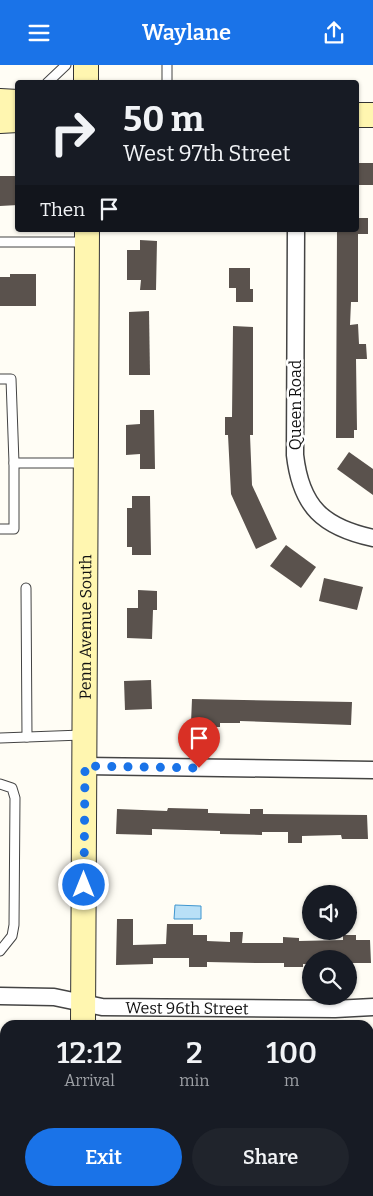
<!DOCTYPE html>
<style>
:root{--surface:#171b24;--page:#20242c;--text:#f1f3f6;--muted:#9ea1a6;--accent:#1a73e8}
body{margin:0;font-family:Bitter,serif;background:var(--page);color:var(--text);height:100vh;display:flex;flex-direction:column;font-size:19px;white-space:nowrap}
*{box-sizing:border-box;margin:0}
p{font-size:16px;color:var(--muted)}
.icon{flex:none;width:28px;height:28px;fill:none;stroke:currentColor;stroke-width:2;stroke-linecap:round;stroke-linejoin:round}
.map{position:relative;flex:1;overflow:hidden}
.drawer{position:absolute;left:0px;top:955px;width:374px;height:176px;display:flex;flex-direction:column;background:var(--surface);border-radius:15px 15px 0 0;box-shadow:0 1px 4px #0004}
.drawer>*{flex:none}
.banner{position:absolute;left:15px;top:15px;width:344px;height:152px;border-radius:5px;box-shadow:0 1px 4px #0004;background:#171b24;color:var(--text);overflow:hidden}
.buttons{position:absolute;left:302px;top:820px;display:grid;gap:10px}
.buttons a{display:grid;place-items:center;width:55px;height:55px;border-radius:50%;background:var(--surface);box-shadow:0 1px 4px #0004;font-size:25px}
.pin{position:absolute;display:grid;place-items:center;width:42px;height:42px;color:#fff;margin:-51px -21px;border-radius:50% 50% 50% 0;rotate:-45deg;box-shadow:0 0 5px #0007}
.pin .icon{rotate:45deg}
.me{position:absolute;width:55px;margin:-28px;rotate:0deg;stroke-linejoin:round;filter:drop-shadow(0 0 4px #0008)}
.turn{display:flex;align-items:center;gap:18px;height:105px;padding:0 25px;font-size:22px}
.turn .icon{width:65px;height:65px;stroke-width:2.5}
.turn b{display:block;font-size:35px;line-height:42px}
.then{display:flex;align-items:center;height:48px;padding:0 25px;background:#0003;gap:10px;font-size:19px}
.eta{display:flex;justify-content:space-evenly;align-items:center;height:85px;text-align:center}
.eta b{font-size:30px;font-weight:600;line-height:35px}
.primary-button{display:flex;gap:10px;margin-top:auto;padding:10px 25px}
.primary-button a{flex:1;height:58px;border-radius:30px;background:var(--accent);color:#fff;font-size:20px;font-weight:600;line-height:58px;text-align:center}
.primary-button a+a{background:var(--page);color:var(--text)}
header{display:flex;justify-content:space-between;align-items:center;height:65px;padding:0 25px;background:var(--accent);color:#fff;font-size:22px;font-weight:600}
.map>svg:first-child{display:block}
.water{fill:#b9e0f7;stroke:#3f96cf}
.building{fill:#5a524d}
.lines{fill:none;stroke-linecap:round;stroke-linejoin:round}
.lane-casing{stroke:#444;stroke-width:11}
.street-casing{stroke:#444;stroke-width:19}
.secondary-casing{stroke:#333;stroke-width:26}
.lane{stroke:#fff;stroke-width:9}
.street{stroke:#fff;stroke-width:16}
.secondary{stroke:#fff6b0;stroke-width:24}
.route{stroke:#1a73e8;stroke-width:9;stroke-dasharray:0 16.2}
.labels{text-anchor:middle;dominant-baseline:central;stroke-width:5;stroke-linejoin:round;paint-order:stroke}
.street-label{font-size:16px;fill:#111;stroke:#fff}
</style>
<header><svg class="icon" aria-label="menu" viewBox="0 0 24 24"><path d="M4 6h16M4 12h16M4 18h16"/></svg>Waylane<svg class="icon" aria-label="share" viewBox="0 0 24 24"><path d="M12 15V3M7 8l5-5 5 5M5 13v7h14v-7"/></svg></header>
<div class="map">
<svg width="373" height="1131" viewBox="0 0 373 1131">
<rect width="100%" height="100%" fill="#fffdf5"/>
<path class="water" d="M175 840 201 841V854H174Z"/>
<g class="building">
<rect x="356" y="98" width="17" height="22"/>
<path d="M0 111H18V140L0 141Z"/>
<path d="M356 153H368V169H358V237H351L350 260 358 259 359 279H366L367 294H356L357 365H354V373H336L337 165H356Z"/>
<path d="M140 175 157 176 156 225H140L141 215H127V185H140Z"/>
<path d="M229 203H250V224H253V237H236V223H229Z"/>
<path d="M10 209H36V241H0V212H10Z"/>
<path d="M149 246 150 310H129V247Z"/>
<path d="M233 261 253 262V370H250L252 420 277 474 256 484 231 429 228 370H225V352H232Z"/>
<path d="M140 345H154L155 404H140V389L126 390V360L140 359Z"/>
<path d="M349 387 373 404V430L337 404Z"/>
<path d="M132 431H150L151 490H132V482H127V443H132Z"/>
<path d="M286 480 316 502 301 523 270 501Z"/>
<path d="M324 513 363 522 357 545 319 536Z"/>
<path d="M138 525 157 526V545H153L152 574 127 573V543H138Z"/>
<path d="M151 615 152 644 125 645 124 616Z"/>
<path d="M192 634 352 637 351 660 240 656V658H220V662H200V658H191Z"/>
<path d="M168 743 208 744V748L250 749V744H263V749L367 750 368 774H342L341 770 302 771V778H288V767H262V770L220 769V766L152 764V770L116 769 117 744 167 746Z"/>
<path d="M117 854H133V880L166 879 167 859H193V870H207V876L230 877V867H243L242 878H283V872L299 873V876L343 875V870H356V875H370L371 898H349V894H311V899H303V902H284V898H260L207 897V902H189V893H153V899L116 900Z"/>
</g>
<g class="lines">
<g class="lane-casing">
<g id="lane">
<path d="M47 18 66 0"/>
<path d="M167 18V0"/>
<path d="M0 177H87"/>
<path d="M0 314H11L14 398H86"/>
<path d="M0 464H14V398"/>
<path d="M26 523 27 672"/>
<path d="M0 673 82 670"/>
<path d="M0 719 12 723 15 733 14 860 12 871 0 886"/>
<path d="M0 974H5"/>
<path d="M11 1131V1126"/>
</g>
</g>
<g class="street-casing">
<g id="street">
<path d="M296 165 295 390C301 442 323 462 373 473"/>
<path d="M85 701 373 705"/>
<path id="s1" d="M0 931 54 932 102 942 335 944 373 942"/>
</g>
</g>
<g class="secondary-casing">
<g id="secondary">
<path d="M86 0V18"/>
<path d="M0 36 18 37"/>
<path d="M356 50H373"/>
<path d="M0 56 18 55"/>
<path id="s2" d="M83 960 87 165"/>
<path d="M80 1131V1126"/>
</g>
</g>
<use href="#lane" class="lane"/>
<use href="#street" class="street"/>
<use href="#secondary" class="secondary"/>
</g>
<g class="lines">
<path class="route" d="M84 820 85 701 199 703"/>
</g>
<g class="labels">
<g class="street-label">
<text transform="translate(295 340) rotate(-90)">Queen Road</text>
<text stroke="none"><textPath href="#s2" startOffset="398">Penn Avenue South</textPath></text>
<text stroke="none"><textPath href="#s1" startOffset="188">West 96th Street</textPath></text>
</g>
</g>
</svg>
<div class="buttons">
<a><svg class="icon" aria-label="sound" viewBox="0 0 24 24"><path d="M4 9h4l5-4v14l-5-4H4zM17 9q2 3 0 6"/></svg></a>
<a><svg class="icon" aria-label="search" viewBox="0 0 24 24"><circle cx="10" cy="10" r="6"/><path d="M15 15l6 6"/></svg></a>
</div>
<div class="pin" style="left:199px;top:703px;background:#d93025"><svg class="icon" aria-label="arrive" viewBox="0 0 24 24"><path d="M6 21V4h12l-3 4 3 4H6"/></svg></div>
<svg class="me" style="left:84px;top:820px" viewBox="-20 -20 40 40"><circle r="17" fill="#1a73e8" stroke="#fff" stroke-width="3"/><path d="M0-11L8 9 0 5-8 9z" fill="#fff"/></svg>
<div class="banner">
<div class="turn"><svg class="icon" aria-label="right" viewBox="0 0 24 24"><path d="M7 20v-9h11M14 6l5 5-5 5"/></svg><div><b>50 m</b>West 97th Street</div></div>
<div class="then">Then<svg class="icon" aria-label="arrive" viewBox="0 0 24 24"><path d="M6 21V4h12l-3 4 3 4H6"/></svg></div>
</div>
<section class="drawer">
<div class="eta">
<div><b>12:12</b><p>Arrival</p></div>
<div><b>2</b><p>min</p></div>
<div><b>100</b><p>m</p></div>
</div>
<div class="primary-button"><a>Exit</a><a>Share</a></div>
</section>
</div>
